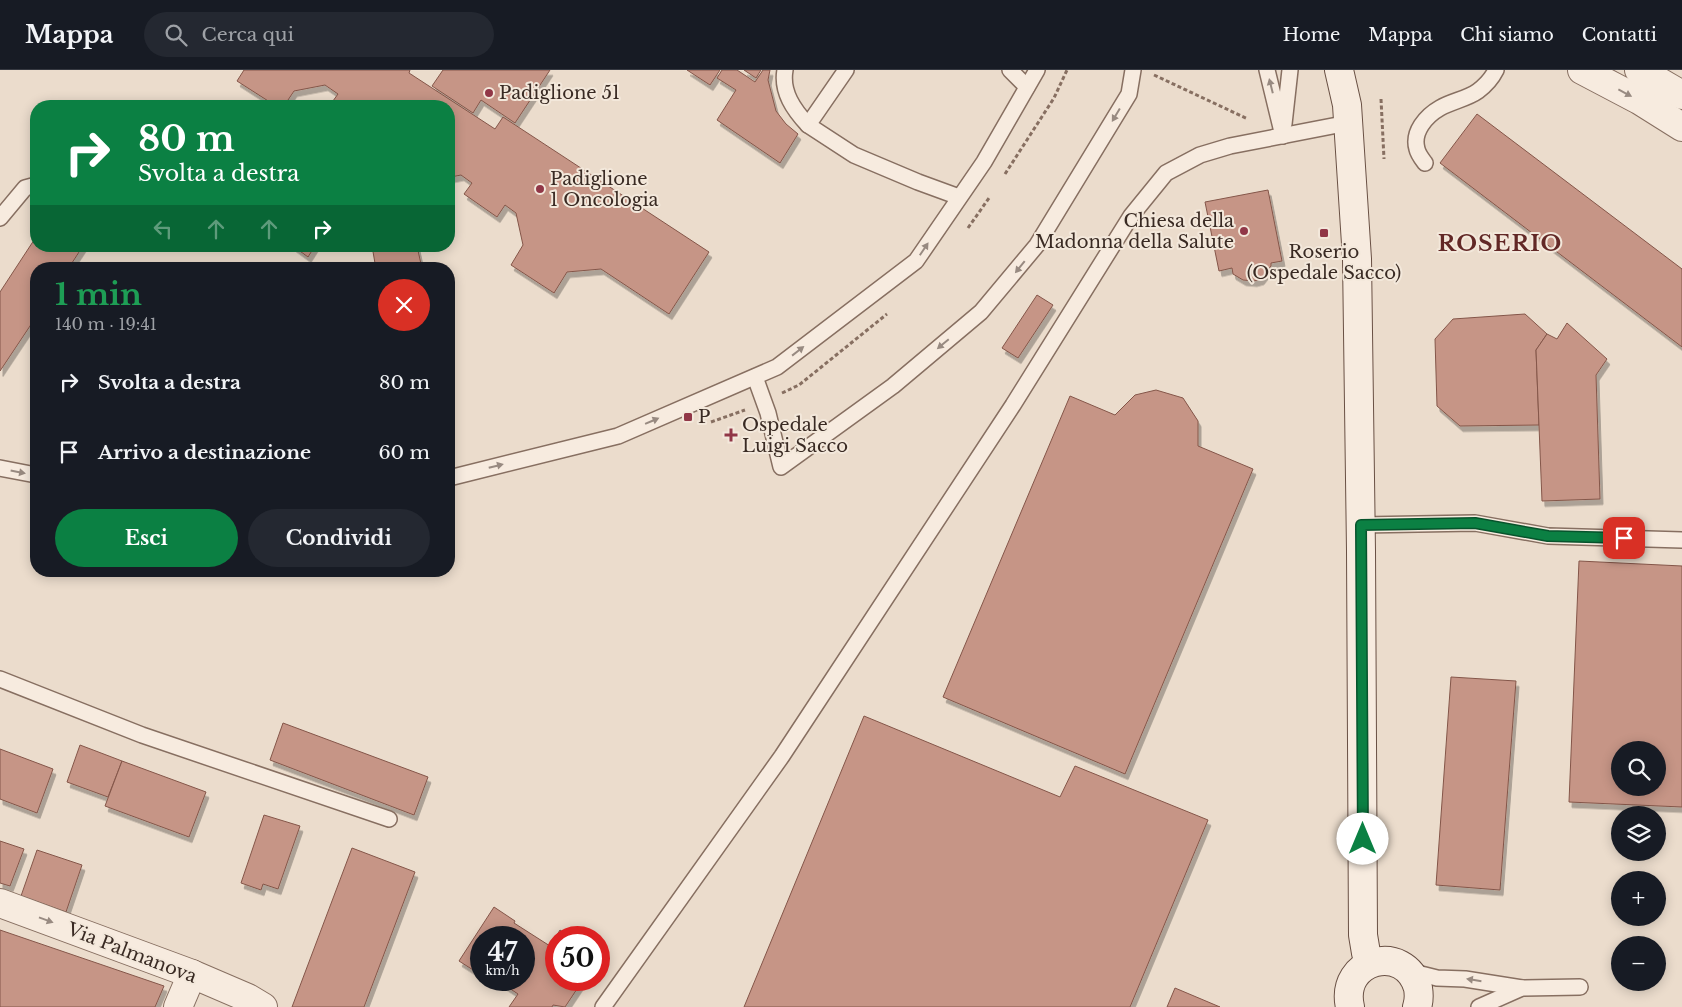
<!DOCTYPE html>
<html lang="it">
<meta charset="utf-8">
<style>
:root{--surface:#171b24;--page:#242831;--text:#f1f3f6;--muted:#9ea1a6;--line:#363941;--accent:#0b8043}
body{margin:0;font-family:"Libre Baskerville",serif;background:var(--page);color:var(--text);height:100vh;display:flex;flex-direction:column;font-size:19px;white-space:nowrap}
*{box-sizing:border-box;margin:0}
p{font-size:16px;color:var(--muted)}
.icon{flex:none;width:28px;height:28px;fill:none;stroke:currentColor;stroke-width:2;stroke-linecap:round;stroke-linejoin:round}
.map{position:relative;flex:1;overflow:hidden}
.sheet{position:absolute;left:30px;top:192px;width:425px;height:315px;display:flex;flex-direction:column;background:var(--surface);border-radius:20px;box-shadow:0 2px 12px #0003}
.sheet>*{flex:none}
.banner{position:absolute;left:30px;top:30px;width:425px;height:152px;border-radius:20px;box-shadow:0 2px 12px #0003;background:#0b8043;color:#fff;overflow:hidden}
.controls{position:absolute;left:1611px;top:671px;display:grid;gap:10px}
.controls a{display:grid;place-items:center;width:55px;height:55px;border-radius:50%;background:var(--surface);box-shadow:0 2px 12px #0003;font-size:25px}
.speed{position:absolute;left:470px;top:856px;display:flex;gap:10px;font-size:25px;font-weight:700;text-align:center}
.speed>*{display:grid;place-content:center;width:65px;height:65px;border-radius:50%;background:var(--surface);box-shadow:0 2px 12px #0003;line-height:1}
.speed small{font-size:12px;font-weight:400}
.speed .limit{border:8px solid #d22;background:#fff;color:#111}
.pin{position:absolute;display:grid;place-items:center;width:42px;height:42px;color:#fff;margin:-21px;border-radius:10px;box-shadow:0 2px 8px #0006}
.me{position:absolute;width:55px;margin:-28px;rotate:0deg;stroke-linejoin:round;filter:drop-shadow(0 0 4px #0008)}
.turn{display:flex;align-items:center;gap:18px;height:105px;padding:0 25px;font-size:22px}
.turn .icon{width:65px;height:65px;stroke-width:2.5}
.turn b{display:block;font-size:35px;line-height:42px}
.lanes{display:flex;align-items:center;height:48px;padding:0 25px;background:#0003;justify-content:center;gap:25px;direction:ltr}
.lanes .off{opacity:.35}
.round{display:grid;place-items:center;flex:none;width:52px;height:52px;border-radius:26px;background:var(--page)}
.summary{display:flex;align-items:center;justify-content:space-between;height:85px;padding:0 25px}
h1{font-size:30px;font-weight:700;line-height:38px;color:#1e9e55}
.primary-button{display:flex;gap:10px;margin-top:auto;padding:10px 25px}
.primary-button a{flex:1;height:58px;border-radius:30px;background:var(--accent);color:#fff;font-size:20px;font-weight:700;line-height:58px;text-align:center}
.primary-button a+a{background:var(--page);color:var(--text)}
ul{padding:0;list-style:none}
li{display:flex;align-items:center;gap:15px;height:70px;padding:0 25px}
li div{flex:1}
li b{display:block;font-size:19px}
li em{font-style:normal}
header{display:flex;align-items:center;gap:30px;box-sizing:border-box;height:70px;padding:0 25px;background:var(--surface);border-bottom:1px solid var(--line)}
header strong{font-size:24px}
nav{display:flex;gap:28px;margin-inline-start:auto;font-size:18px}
.search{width:350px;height:45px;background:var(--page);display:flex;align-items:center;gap:12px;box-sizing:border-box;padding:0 18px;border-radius:28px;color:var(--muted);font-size:19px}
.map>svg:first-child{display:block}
.building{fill:#c69586;stroke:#845649;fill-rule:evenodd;filter:url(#shadow)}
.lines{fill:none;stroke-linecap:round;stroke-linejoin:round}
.service-casing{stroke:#876f61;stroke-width:18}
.minor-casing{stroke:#876f61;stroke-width:30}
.tertiary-casing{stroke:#876f61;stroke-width:30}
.secondary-casing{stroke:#695044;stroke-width:30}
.path{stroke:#876f61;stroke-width:3;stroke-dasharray:4 2.5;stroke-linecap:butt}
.service{stroke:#f7ebdf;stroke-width:15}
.minor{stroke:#f7ebdf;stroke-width:28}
.tertiary{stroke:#f7ebdf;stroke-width:28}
.secondary{stroke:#f7ebdf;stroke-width:28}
.oneway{fill:#988a81}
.route-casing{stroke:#07532c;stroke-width:12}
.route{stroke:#0b8043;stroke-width:9}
.poi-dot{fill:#913747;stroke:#f3e8db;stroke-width:2}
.labels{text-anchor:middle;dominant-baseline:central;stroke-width:4;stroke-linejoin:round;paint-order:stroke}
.poi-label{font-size:18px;fill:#392a23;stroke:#f3e8db;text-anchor:start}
.street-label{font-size:18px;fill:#392a23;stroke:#f3e8db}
.district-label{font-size:22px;font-weight:bold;letter-spacing:1px;fill:#622826;stroke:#f3e8db}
</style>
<header>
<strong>Mappa</strong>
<div class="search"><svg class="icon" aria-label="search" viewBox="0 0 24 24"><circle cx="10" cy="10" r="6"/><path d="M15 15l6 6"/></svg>Cerca qui</div>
<nav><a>Home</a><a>Mappa</a><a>Chi siamo</a><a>Contatti</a></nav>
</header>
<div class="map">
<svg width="1682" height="937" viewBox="0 0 1682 937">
<defs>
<filter id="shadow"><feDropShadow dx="3" dy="5.5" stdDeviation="0" flood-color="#0004"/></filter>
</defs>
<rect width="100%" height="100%" fill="#ebdccc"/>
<g class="building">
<path d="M244 0H410L409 3 495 59 503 47 709 182 669 244 601 199 567 202 554 223 511 195 523 175 516 143 505 135 497 147 464 124 472 113 461 105 451 107 449 110V36H331L330 35 338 24 325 15 294 21 284 36H276L237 11Z"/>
<path d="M443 0H550L515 53 481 30 473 43 432 16Z"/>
<path d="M687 0H720L710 15Z"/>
<path d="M722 0H737L755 12 763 0H770L768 10 776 41 786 54 798 64 780 93 717 50 736 20 717 8Z"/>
<path d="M744 0H761L756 8Z"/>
<path d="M1477 44 1682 199V277L1440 93Z"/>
<path d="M1268 120 1282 191 1271 193V196L1261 209 1254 211 1243 210 1233 204 1232 198 1219 201 1205 132Z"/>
<path d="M36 167V176H83L68 199H36V247L0 301V222Z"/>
<path d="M293 176H315L308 187Z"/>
<path d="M372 176H417L421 194 427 199H376Z"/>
<path d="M1037 225 1053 235 1018 288 1002 278Z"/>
<path d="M1525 244 1547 264 1536 280 1539 355 1460 356 1437 336 1435 269 1453 249Z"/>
<path d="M1567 253 1607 289 1596 305 1600 429 1542 431 1536 280 1547 264 1557 269Z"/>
<path d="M1156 320 1183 328 1198 351V376L1253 399 1125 704 943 627 1070 326 1115 345 1135 325Z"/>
<path d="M1579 491 1682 496V737L1569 732ZM1620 680H1658V718H1620Z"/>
<path d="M1451 607 1516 611 1500 820 1436 815Z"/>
<path d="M864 646 1060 727 1075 696 1208 750 1130 937H744Z"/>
<path d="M283 653 428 707 414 745 270 690Z"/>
<path d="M80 675 122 691 108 727 67 712Z"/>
<path d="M0 679 53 699 37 743 0 729Z"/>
<path d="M122 691 206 722 189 767 105 736Z"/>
<path d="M264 745 300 756 278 819 263 814 261 820 241 813Z"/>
<path d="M0 771 24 779 10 816 0 813Z"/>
<path d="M352 778 415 802 364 937H292Z"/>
<path d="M37 780 82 795 66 842 21 826Z"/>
<path d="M494 837 515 851 514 853 550 876 560 860 571 868H556V910H583L565 937 553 935 552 937H509L518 924 497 910H524V868H481V905L459 891Z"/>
<path d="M0 860 164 916 155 937H0Z"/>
<path d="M1175 918 1220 937H1167Z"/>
</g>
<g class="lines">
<g class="service-casing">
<g id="service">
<path d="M785 0C781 22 794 40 808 55"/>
<path d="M846 0 808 55 854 85 918 112 959 127"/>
<path d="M1010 0 1027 17"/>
<path d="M1267 0 1283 66"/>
<path d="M1284 54 1290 0"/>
<path d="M1425 93C1422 89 1418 84 1417 79 1412 62 1426 46 1440 38 1452 31 1467 29 1478 21 1486 15 1492 8 1496 0"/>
<path d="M0 148 25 118 36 115"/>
<path d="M755 307 768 343 781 397 893 316 981 242 1037 175 1129 24 1133 0"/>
<path d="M0 398 36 405"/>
<path d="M449 408 618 366 777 297 916 191 984 92 1037 0"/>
<path d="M1361 455 1475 453 1548 466 1682 470"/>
<path d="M0 609 142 665 389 749"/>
<path d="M1409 901 1437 908 1465 909 1522 918"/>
<path d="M603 937 782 686 1013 335 1131 146 1166 103 1200 85 1230 76 1348 53"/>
<path d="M1479 937 1522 918 1580 917"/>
</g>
</g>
<g class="minor-casing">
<g id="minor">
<path d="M0 833 192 904 248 928 263 937"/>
<path d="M178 937 192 904"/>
</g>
</g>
<g class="tertiary-casing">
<g id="tertiary">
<path d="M1582 0 1639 30 1682 57"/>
<path d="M1639 0 1682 25"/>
</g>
</g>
<g class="secondary-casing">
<g id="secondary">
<path d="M1339 0 1347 35 1357 189 1361 481 1363 865 1366 883 1370 893"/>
<path d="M1350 937C1339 889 1405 872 1418 918 1419 924 1419 931 1417 937"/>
</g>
</g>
<g class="path">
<path d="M1154 5 1248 49"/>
<path d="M1381 29 1384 89"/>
<path d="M1005 104 1054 28 1067 0"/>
<path d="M968 158 989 128"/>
<path d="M782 323 799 315 887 244"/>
<path d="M711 352 745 340"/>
</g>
<use href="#service" class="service"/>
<use href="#minor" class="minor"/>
<use href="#tertiary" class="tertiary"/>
<use href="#secondary" class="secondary"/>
</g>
<defs><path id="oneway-solid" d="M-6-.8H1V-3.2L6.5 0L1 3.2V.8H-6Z" transform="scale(1.25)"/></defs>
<g class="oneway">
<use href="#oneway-solid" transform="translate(1271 16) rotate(-104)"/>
<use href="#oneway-solid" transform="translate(1625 23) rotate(28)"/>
<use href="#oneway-solid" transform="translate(1116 45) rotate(121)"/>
<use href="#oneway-solid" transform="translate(924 179) rotate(-56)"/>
<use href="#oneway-solid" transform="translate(1020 197) rotate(129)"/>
<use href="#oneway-solid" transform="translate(943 274) rotate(140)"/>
<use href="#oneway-solid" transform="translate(798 281) rotate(-38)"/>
<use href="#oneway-solid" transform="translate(652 351) rotate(-23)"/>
<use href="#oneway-solid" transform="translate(496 396) rotate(-14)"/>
<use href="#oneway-solid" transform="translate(18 402) rotate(11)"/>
<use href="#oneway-solid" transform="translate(46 850) rotate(20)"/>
<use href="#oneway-solid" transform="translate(1474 910) rotate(-171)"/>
</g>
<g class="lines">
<g class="route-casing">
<path id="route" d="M1363 769 1361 455 1475 453 1548 466 1624 468"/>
</g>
<use href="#route" class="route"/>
</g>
<g class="poi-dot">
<circle cx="489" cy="23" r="5"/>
<circle cx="540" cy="119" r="5"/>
<circle cx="1244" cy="161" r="5"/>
<rect x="1319" y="158" width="10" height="10" rx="2.5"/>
<rect x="683" y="342" width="10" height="10" rx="2.5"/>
<path d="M728.5 357.5h5v5h5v5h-5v5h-5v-5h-5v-5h5z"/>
</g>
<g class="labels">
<g class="poi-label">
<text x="499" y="23">Padiglione 51</text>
<text x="550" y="109">Padiglione<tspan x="550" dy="21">1 Oncologia</tspan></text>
<text x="1234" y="151" text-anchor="end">Chiesa della<tspan x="1234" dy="21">Madonna della Salute</tspan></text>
<text x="1324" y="182" text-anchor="middle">Roserio<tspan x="1324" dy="21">(Ospedale Sacco)</tspan></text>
<text x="698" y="347">P</text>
<text x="742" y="355">Ospedale<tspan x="742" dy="21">Luigi Sacco</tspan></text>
</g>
<g class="street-label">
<text transform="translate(132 883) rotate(21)">Via Palmanova</text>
</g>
<g class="district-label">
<text x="1500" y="173">ROSERIO</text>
</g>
</g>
</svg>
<div class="controls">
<a><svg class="icon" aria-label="search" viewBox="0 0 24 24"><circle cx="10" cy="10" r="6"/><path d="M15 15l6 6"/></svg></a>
<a><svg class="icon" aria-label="layers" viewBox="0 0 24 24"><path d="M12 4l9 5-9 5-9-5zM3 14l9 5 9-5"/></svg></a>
<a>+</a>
<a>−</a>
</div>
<div class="speed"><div>47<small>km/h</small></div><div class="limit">50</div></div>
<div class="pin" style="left:1624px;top:468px;background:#d93025"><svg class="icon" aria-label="arrive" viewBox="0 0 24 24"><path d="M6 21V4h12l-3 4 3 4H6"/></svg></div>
<svg class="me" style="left:1363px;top:769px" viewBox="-20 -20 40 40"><circle r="19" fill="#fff"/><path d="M0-13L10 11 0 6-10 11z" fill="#0b8043"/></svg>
<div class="banner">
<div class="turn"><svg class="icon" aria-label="right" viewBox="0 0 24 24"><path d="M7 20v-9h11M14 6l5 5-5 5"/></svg><div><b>80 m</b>Svolta a destra</div></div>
<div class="lanes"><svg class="icon off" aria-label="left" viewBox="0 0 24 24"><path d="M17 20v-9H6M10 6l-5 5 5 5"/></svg><svg class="icon off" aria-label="ahead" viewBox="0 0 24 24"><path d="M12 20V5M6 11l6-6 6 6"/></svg><svg class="icon off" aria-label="ahead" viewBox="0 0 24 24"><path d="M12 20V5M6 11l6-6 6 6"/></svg><svg class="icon" aria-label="right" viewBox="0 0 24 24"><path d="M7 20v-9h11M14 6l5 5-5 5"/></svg></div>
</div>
<section class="sheet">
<div class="summary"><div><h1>1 min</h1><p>140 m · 19:41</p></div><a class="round" style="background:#d93025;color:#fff"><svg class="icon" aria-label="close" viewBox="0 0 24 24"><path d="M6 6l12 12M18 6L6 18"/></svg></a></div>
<ul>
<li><svg class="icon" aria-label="right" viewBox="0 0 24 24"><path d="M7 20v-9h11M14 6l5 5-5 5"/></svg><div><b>Svolta a destra</b></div><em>80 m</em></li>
<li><svg class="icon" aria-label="arrive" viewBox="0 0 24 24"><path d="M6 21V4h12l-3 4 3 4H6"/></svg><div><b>Arrivo a destinazione</b></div><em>60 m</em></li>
</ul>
<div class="primary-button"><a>Esci</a><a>Condividi</a></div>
</section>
</div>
